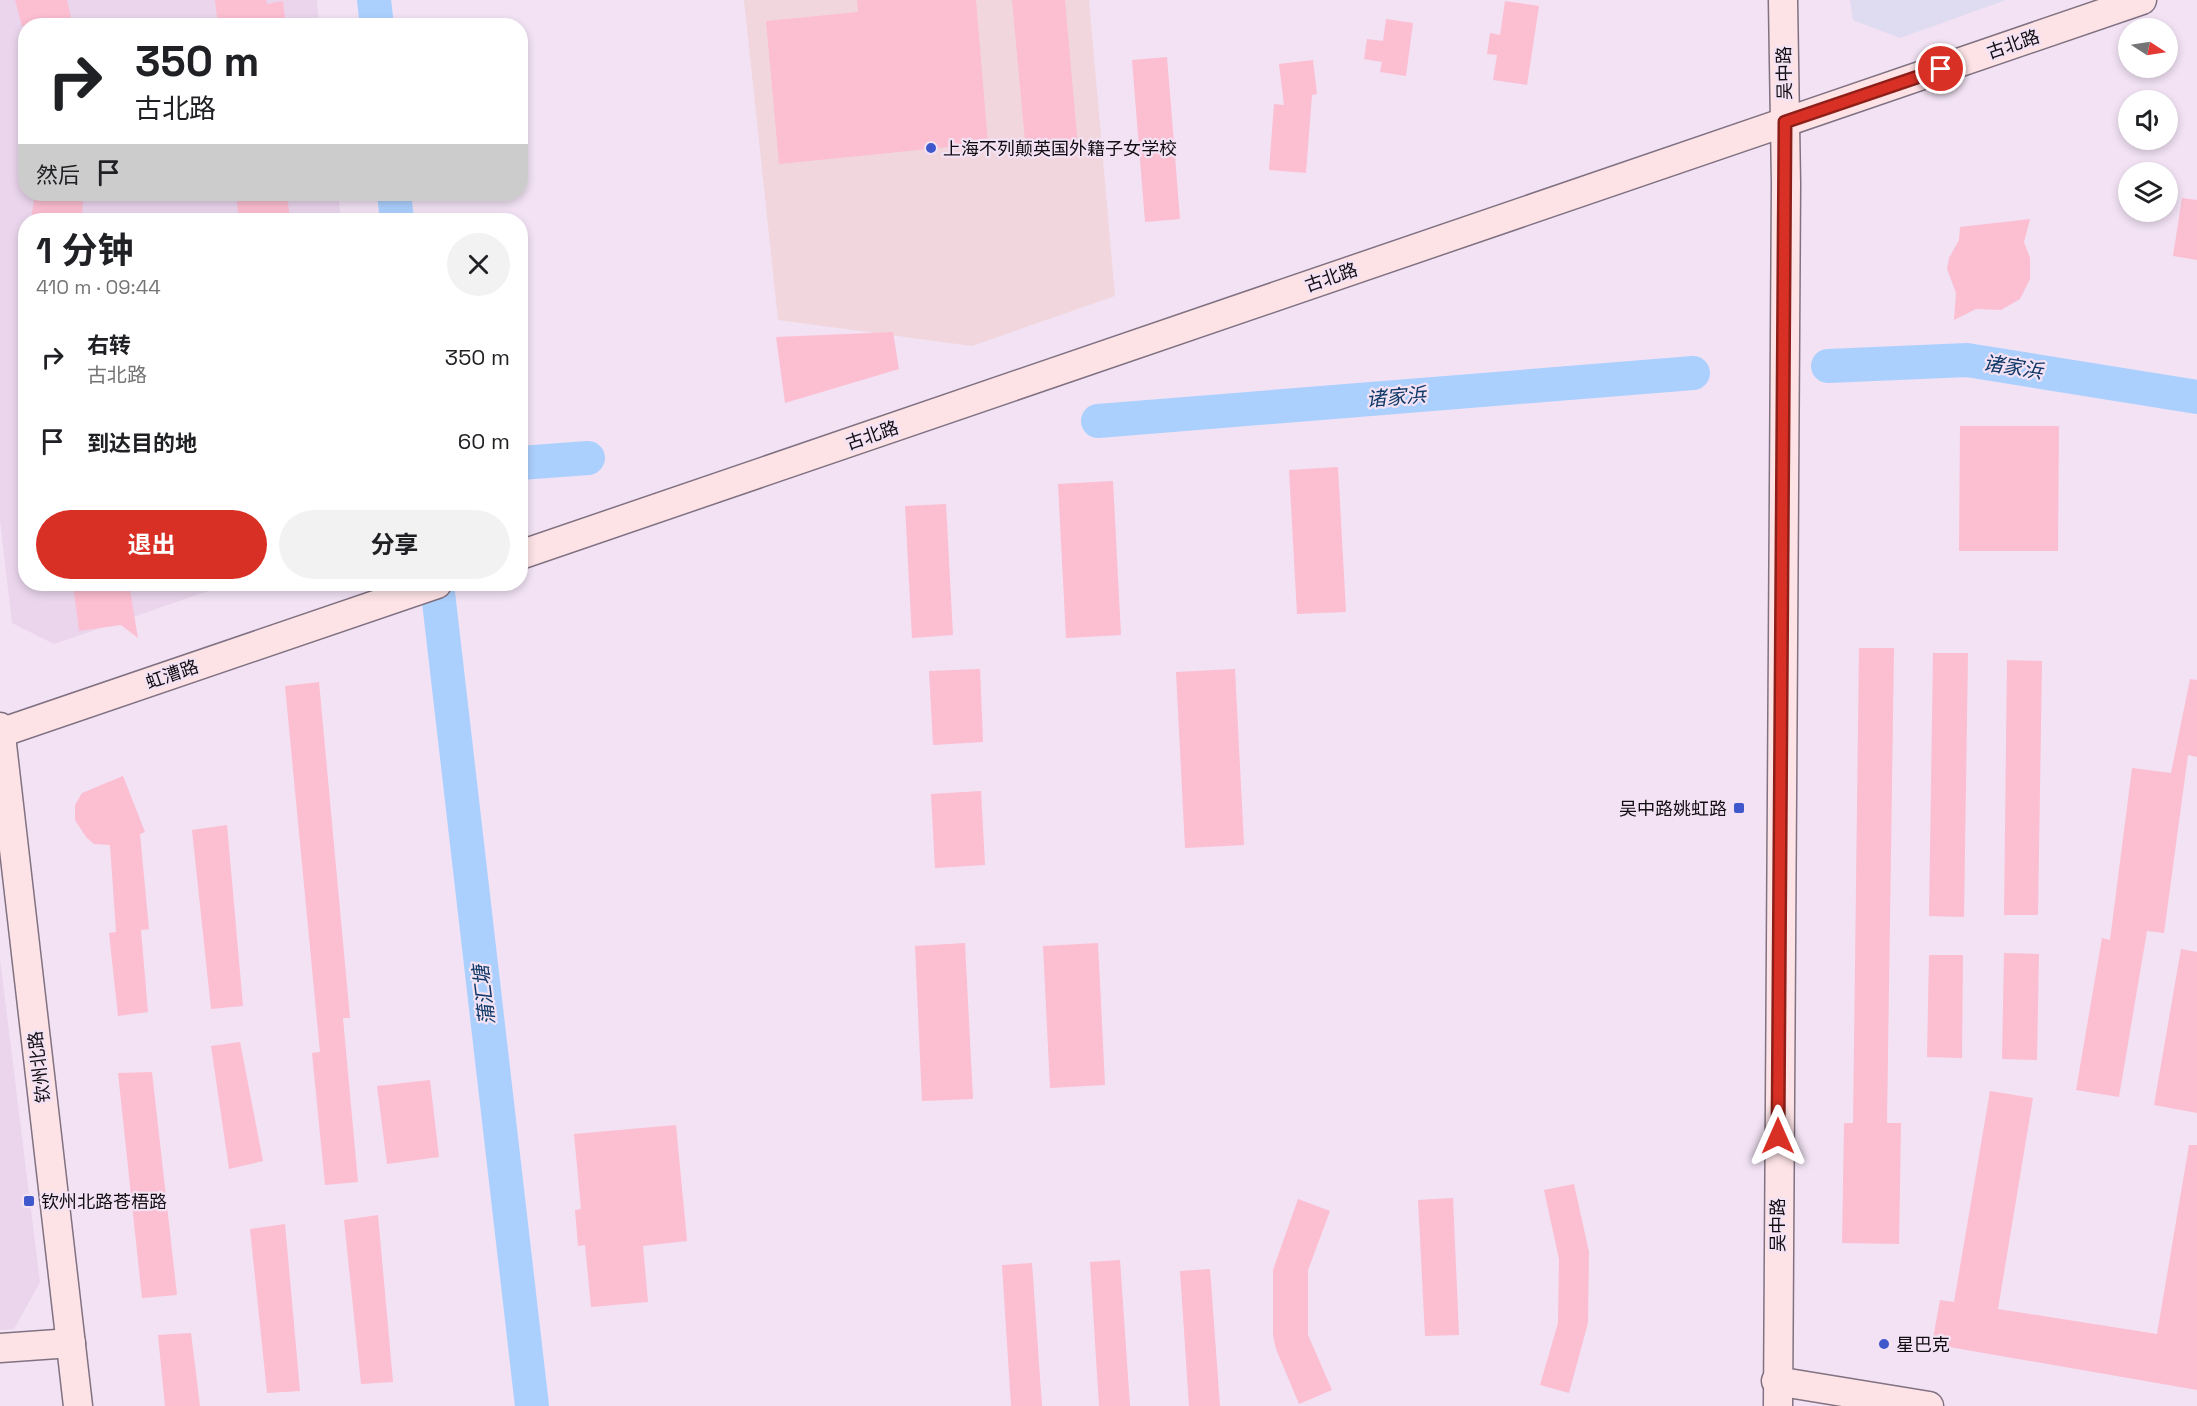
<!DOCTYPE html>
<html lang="zh">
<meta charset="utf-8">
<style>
:root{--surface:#fff;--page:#f2f2f2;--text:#202124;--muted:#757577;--accent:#d93025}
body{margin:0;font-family:"Space Grotesk","Noto Sans SC",sans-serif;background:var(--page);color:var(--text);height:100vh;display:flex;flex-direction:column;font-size:22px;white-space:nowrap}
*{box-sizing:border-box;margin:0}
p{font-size:20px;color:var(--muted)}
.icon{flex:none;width:33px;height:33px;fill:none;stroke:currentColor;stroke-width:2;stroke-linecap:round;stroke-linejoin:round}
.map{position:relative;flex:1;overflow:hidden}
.drawer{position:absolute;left:18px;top:213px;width:510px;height:378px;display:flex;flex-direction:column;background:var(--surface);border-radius:24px;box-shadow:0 3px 9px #0003}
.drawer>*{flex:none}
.guide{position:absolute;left:18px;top:18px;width:510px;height:183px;border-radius:24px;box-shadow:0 3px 9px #0003;background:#fff;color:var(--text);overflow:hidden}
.needle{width:39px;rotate:102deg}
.controls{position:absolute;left:2118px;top:18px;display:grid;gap:12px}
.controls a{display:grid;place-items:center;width:60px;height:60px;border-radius:50%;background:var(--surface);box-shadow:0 3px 9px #0003;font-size:30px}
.pin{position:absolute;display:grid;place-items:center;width:51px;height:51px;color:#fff;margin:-26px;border:3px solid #fff;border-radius:50%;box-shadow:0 2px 6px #0007}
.me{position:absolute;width:66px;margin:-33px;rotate:0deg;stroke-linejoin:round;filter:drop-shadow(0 0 4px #0008)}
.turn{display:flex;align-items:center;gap:21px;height:126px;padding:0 18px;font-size:27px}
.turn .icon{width:78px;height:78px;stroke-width:2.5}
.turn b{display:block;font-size:42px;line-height:51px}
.then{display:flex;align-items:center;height:57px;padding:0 18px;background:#0003;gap:12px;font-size:22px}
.round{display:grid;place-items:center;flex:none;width:63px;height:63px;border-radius:32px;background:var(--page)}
.headline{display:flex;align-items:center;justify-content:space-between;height:102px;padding:0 18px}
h1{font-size:36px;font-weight:700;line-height:45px}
.button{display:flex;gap:12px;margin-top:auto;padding:12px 18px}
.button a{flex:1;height:69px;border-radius:36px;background:var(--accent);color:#fff;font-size:24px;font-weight:700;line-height:69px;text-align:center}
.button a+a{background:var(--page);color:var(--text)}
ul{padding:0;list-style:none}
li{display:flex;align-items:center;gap:18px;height:84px;padding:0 18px}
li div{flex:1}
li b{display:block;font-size:22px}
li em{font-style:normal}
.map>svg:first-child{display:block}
.built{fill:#ead5ed}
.industrial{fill:#dfdbf1}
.education{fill:#f1d7dd}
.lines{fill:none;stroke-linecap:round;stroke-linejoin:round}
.river{stroke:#acd0fe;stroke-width:34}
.building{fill:#fcbed1}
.secondary-casing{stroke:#807282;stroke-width:31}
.secondary{stroke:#fde3e6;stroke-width:28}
.route-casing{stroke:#8d1f18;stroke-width:15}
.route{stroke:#d93025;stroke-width:10}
.poi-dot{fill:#3f59cc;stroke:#f2e2f4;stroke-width:2}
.labels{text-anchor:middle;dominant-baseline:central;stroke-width:4.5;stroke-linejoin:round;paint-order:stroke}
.street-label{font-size:18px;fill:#120d13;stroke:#f2e2f4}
.poi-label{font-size:18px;fill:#120d13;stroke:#f2e2f4;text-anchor:start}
.water-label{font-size:20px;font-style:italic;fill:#103968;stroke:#f2e2f4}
</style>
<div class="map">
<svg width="2197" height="1406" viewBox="0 0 2197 1406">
<rect width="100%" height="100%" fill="#f2e2f4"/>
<g class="built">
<path d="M0 0H317L319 25 26 26V194H338L341 220H26V584H229L54 644 12 623 0 520Z"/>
<path d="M0 959 40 1282 14 1329 0 1330Z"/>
</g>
<path class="industrial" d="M1850 0H2006L1900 38 1853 20Z"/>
<path class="education" d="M744 0H1089L1115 296 972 346 778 320Z"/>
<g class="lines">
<g class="river">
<path d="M374 0 377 26"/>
<path d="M394 194 397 220"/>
<path d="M1828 366 1967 360 2197 397"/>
<path d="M1098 421 1693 373"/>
<path d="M520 463 588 458"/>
<path d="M437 584 532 1406"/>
</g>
</g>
<g class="building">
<path d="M15 0H67L73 26H22Z"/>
<path d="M215 0H266L267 4 283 1 286 26H218Z"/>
<path d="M857 0H976L988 143 779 164 766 21 858 12Z"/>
<path d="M1012 0H1065L1078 147 1026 152Z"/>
<path d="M1505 1 1539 6 1527 85 1493 80 1497 55 1487 54 1490 33 1500 35Z"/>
<path d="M1386 19 1413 23 1406 76 1380 72 1382 62 1364 59 1367 39 1383 41Z"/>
<path d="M1167 57 1180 219 1145 222 1132 60Z"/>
<path d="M1313 60 1317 94 1312 95 1306 173 1269 170 1274 104 1284 105 1279 64Z"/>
<path d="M35 194H83L82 220H31Z"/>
<path d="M236 194H287L290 220H239Z"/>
<path d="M2182 198 2197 200V260L2173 256Z"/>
<path d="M2030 219 2024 242 2030 258V279L2020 299 2001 310 1976 309 1954 320 1956 293 1947 269 1949 258 1959 240 1960 227Z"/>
<path d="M893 332 899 369 785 403 776 337Z"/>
<path d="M1960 426H2059L2058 551H1959Z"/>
<path d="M1338 467 1346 612 1297 614 1289 470Z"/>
<path d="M1113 481 1121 635 1066 638 1058 484Z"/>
<path d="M946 504 953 635 912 638 905 506Z"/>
<path d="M73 584H129L138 638 121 625 79 631Z"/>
<path d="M1859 648H1894L1887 1123H1901L1899 1244 1842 1243 1844 1123H1853Z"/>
<path d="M1933 653H1968L1964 917 1929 916Z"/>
<path d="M2007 660 2042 661 2038 915H2004Z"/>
<path d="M980 669 983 742 933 745 929 671Z"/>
<path d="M1235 669 1244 845 1185 848 1176 672Z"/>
<path d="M2190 679 2197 680V757L2188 755 2164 933 2147 931 2119 1097 2076 1090 2102 938 2110 940 2132 768 2171 773Z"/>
<path d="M319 682 350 1018H343L358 1182 325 1185 312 1053 320 1052 285 686Z"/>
<path d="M123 776 145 832 140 834 149 929 141 930 148 1012 118 1016 109 933 116 932 110 845 94 844 86 837 75 820V805L82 793Z"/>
<path d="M981 791 985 865 935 868 931 794Z"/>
<path d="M227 825 243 1006 211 1009 192 830Z"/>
<path d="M965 943 973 1099 922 1101 915 946Z"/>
<path d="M1098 943 1105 1085 1050 1088 1043 946Z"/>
<path d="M2181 949 2197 952V1113L2154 1105Z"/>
<path d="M2004 953 2039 954 2037 1060 2002 1059Z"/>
<path d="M1929 955H1963L1962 1058 1927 1057Z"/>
<path d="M240 1042 263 1161 229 1169 211 1046Z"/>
<path d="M152 1072 177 1295 142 1298 118 1073Z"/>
<path d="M430 1080 439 1157 387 1164 377 1086Z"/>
<path d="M1990 1091 2033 1098 1998 1309 2157 1334 2189 1145H2197V1390L1932 1344 1940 1300 1954 1302Z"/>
<path d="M676 1125 687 1241 643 1246 648 1302 591 1307 585 1245 578 1246 575 1210 581 1209 574 1134Z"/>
<path d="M1574 1184 1589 1252 1588 1323 1569 1393 1540 1385 1558 1323 1559 1259 1544 1190Z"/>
<path d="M1453 1198 1459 1335 1425 1336 1418 1200Z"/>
<path d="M1298 1199 1330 1211 1308 1270V1335L1332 1390 1299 1404 1276 1349 1273 1335V1270Z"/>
<path d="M378 1215 393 1382 361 1384 344 1220Z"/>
<path d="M285 1224 300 1391 267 1393 250 1229Z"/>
<path d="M1120 1260 1130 1406H1099L1090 1262Z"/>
<path d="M1032 1263 1042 1406H1011L1002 1265Z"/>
<path d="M1210 1269 1220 1406H1189L1180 1271Z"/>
<path d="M191 1333 200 1406H165L158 1335Z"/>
</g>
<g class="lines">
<g class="secondary-casing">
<g id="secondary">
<path d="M520 555 2142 0"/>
<path d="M0 727 78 1406"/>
<path d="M0 733 437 584"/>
<path d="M0 1348 71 1343"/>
<path d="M1776 1381 1929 1406"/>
<path d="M1778 1406 1786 184 1783 0"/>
</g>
</g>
<use href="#secondary" class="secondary"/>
</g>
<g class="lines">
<g class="route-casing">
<path id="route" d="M1778 1136 1785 122 1941 69"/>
</g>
<use href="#route" class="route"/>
</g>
<g class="poi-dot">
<circle cx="931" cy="148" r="6"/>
<rect x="1733" y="802" width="12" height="12" rx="3"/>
<rect x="23" y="1195" width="12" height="12" rx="3"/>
<circle cx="1884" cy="1344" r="6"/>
</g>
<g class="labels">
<g class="street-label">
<text transform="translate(2013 44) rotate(-19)">古北路</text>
<text transform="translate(1784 73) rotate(-91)">吴中路</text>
<text transform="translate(1331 277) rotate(-19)">古北路</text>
<text transform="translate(872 435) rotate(-19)">古北路</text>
<text transform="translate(172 674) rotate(-19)">虹漕路</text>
<text transform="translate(39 1067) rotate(-97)">钦州北路</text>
<text transform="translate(1777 1225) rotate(-90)">吴中路</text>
</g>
<g class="poi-label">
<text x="943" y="148">上海不列颠英国外籍子女学校</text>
<text x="1727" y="808" text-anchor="end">吴中路姚虹路</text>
<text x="41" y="1201">钦州北路苍梧路</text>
<text x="1896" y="1344">星巴克</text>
</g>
<g class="water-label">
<text transform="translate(2013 367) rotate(9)">诸家浜</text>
<text transform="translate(1396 397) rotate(-5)">诸家浜</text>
<text transform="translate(484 995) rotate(-97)">蒲汇塘</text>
</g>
</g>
</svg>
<div class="controls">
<a><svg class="needle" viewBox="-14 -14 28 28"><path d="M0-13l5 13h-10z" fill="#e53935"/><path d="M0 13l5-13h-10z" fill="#757577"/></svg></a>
<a><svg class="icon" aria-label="sound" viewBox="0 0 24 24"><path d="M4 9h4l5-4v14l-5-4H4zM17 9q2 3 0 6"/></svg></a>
<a><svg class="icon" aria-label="layers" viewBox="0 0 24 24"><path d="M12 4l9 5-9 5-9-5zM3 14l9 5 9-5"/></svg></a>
</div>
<div class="pin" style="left:1941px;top:69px;background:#d93025"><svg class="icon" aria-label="arrive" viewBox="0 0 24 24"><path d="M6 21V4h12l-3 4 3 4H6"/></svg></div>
<svg class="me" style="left:1778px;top:1136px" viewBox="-20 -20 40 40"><path d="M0-17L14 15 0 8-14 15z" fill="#d93025" stroke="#fff" stroke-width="4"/></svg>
<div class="guide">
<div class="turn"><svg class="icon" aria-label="right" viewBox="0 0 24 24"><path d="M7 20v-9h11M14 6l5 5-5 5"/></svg><div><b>350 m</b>古北路</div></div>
<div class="then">然后<svg class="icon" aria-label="arrive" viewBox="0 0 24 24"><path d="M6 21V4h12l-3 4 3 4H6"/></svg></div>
</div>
<section class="drawer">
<div class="headline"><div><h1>1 分钟</h1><p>410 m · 09:44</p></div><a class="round"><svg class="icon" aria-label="close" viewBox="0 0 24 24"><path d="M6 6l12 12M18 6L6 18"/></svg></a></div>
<ul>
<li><svg class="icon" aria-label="right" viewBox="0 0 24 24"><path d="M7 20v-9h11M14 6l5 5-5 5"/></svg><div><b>右转</b><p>古北路</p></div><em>350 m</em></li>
<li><svg class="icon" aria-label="arrive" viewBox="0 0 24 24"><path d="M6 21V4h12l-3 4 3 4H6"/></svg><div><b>到达目的地</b></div><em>60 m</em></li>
</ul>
<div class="button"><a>退出</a><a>分享</a></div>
</section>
</div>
